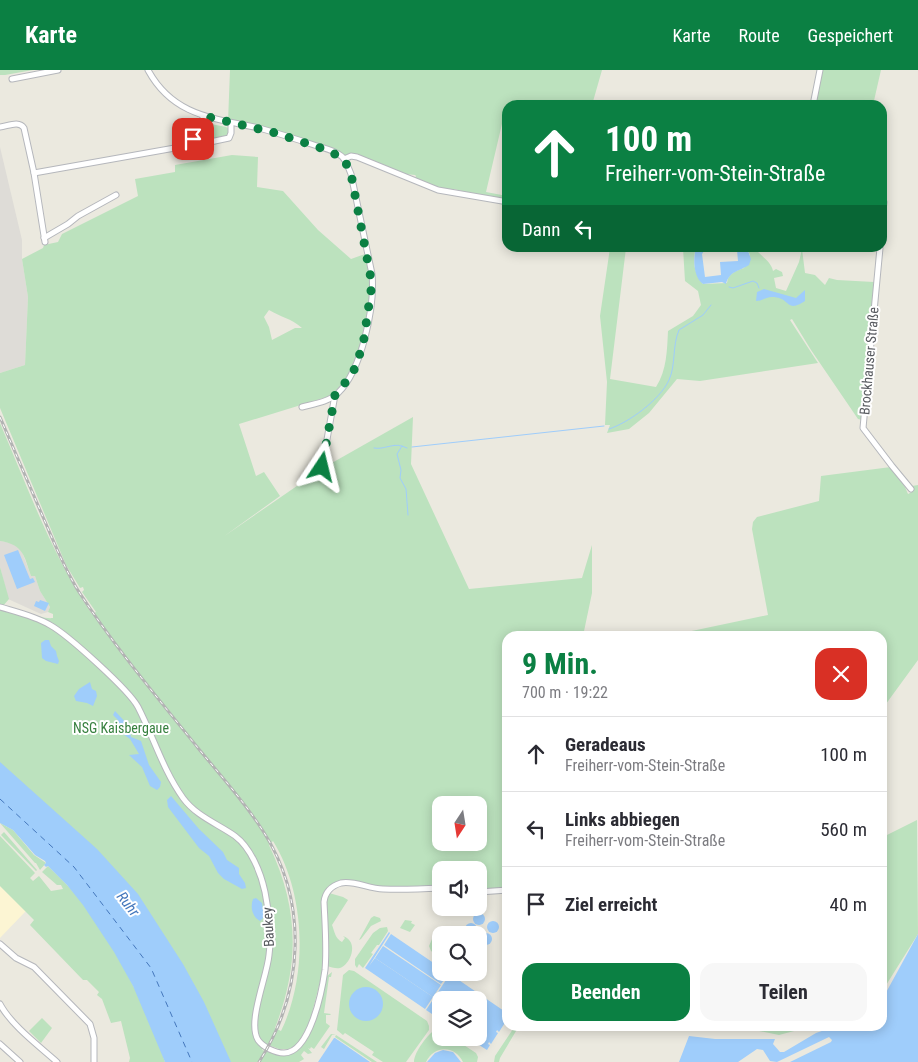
<!DOCTYPE html>
<html lang="de">
<meta charset="utf-8">
<style>
:root{--surface:#fff;--page:#f7f7f7;--text:#2b2b33;--muted:#7c7c81;--line:#e1e1e2;--accent:#0b8043}
body{margin:0;font-family:"Roboto Condensed",sans-serif;background:var(--page);color:var(--text);height:100vh;display:flex;flex-direction:column;font-size:19px;white-space:nowrap}
*{box-sizing:border-box;margin:0}
p{font-size:16px;color:var(--muted)}
.icon{flex:none;width:28px;height:28px;fill:none;stroke:currentColor;stroke-width:2;stroke-linecap:round;stroke-linejoin:round}
.map{position:relative;flex:1;overflow:hidden}
.drawer{position:absolute;left:502px;top:561px;width:385px;height:400px;display:flex;flex-direction:column;background:var(--surface);border-radius:15px;box-shadow:0 2px 12px #0003}
.drawer>*{flex:none}
.top-card{position:absolute;left:502px;top:30px;width:385px;height:152px;border-radius:15px;box-shadow:0 2px 12px #0003;background:#0b8043;color:#fff;overflow:hidden}
.needle{width:32px;rotate:192deg}
.buttons{position:absolute;left:432px;top:726px;display:grid;gap:10px}
.buttons a{display:grid;place-items:center;width:55px;height:55px;border-radius:10px;background:var(--surface);box-shadow:0 2px 12px #0003;font-size:25px}
.pin{position:absolute;display:grid;place-items:center;width:42px;height:42px;color:#fff;margin:-21px;border-radius:10px;box-shadow:0 2px 8px #0006}
.me{position:absolute;width:55px;margin:-28px;rotate:10deg;stroke-linejoin:round;filter:drop-shadow(0 0 4px #0008)}
.turn{display:flex;align-items:center;gap:18px;height:105px;padding:0 20px;font-size:22px}
.turn .icon{width:65px;height:65px;stroke-width:2.5}
.turn b{display:block;font-size:35px;line-height:42px}
.then{display:flex;align-items:center;height:48px;padding:0 20px;background:#0003;gap:10px;font-size:19px}
.round{display:grid;place-items:center;flex:none;width:52px;height:52px;border-radius:15px;background:var(--page)}
.summary{display:flex;align-items:center;justify-content:space-between;height:85px;padding:0 20px}
h1{font-size:30px;font-weight:700;line-height:38px;color:var(--accent)}
.cta{display:flex;gap:10px;margin-top:auto;padding:10px 20px}
.cta a{flex:1;height:58px;border-radius:15px;background:var(--accent);color:#fff;font-size:20px;font-weight:700;line-height:58px;text-align:center}
.cta a+a{background:var(--page);color:var(--text)}
ul{padding:0;list-style:none}
li{display:flex;align-items:center;gap:15px;height:75px;padding:0 20px;border-top:1px solid var(--line)}
li div{flex:1}
li b{display:block;font-size:19px}
li em{font-style:normal}
header{display:flex;align-items:center;gap:30px;box-sizing:border-box;height:70px;padding:0 25px;background:var(--accent);color:#fff}
header strong{font-size:24px}
nav{display:flex;gap:28px;margin-inline-start:auto;font-size:18px}
.map>svg:first-child{display:block}
.commercial{fill:#fcf5d3}
.industrial{fill:#dedcd7}
.green{fill:#bce2be;fill-rule:evenodd}
.water{fill:#9fcdfb}
.lines{fill:none;stroke-linecap:round;stroke-linejoin:round}
.stream{stroke:#9fcdfb;stroke-width:1}
.ferry{stroke:#4477bc;stroke-width:1;stroke-dasharray:6 5;stroke-linecap:butt}
.minor-casing{stroke:#b5b7bc;stroke-width:7}
.minor{stroke:#fff;stroke-width:5}
.rail-casing{stroke:#b2b3b3;stroke-width:3}
.rail{stroke:#fff;stroke-width:1;stroke-dasharray:4;stroke-linecap:butt}
.route{stroke:#0b8043;stroke-width:9;stroke-dasharray:0 16.2}
.labels{text-anchor:middle;dominant-baseline:central;stroke-width:4;stroke-linejoin:round;paint-order:stroke}
.street-label{font-size:14px;fill:#585b60;stroke:#fff}
.park-label{font-size:14px;fill:#37803f;stroke:#fff}
.water-label{font-size:15px;font-style:italic;fill:#4477bc;stroke:#fff}
</style>
<header>
<strong>Karte</strong>
<nav><a>Karte</a><a>Route</a><a>Gespeichert</a></nav>
</header>
<div class="map">
<svg width="918" height="992" viewBox="0 0 918 992">
<rect width="100%" height="100%" fill="#ebe9df"/>
<path class="commercial" d="M0 816 26 841 0 868Z"/>
<g class="industrial">
<path d="M0 77 22 170V189L28 227 25 295 0 303Z"/>
<path d="M0 471 11 473 21 479 31 506H35L40 521 50 537 48 542 41 544 8 529 0 497Z"/>
</g>
<g class="green">
<path d="M0 0H33L5 5H0Z"/>
<path d="M230 0H602L592 35H508L507 40 505 41 486 122 507 126V129L462 122V121L454 119V121L451 120 450 119 440 118 415 109 416 106 415 105 396 103 379 95 338 84 296 69 228 52Z"/>
<path d="M822 0H881L873 35H814Z"/>
<path d="M206 53 226 57 229 59 228 66 197 72 196 70Z"/>
<path d="M232 85 258 87 257 117 283 121 318 160 351 189 365 184 371 203 372 214 366 260 349 308 330 326 239 354 256 406 264 402 280 426 223 467 323 398 413 347 411 394 469 519 582 508 592 475V523L583 566H508L507 818 479 821V800H441V817L382 818 340 813 326 823 323 900 310 951 299 972 290 979H279L266 974 262 980C311 992 317 936 327 906L332 902 331 907H329L324 943 331 944 330 945H326V953L330 956 314 979 311 977 310 979 308 978 312 983 308 984 304 981 301 985 304 989 299 992H216L0 700V540C10 543 19 543 29 544 38 545 44 549 53 548V544L48 542 50 537 40 521 35 506H31C24 486 24 475 0 471V353C28 418 52 486 92 544L96 542 82 522 84 520 83 517 80 518 66 495 0 338V303L25 295 28 227 22 189 43 178 44 175 58 172 62 164 138 126 135 109 175 102V95ZM269 240C280 247 291 248 302 258H295L272 270 269 257 264 247ZM441 735H479V772H441ZM273 771C306 824 308 906 281 961L275 958C300 894 299 838 269 775Z"/>
<path d="M610 178H626L610 309 656 317C667 300 667 280 668 261L693 246 701 235 698 221 685 211 683 178H696C692 190 694 204 703 214L727 213C728 203 736 201 744 198L750 185 747 178H755C760 186 771 191 773 201L776 199 782 202 783 206 774 208 776 218 786 221 799 192 802 179 805 203 815 205 825 215 829 208 837 210 874 212 862 350 858 349 811 280 792 249 790 250 818 293 700 311 677 309 649 343 629 359 607 363 610 355H605L607 312 600 246Z"/>
<path d="M891 397 905 417 908 424 914 421 912 416 918 415V590L883 638 882 566H668L768 545 752 459 753 452 757 447 819 431 821 406Z"/>
<path d="M0 497 9 529 3 536H0Z"/>
<path d="M917 750 918 864 883 920 882 840 886 838 882 831 883 767Z"/>
<path d="M0 753 13 760 34 785 46 793 40 800 36 793H35Z"/>
<path d="M4 762 37 800 36 801 1 765Z"/>
<path d="M0 766 35 803 30 808 33 811 39 806 51 821 63 819 61 815H57L42 802 48 796C54 802 61 808 67 815 106 857 148 937 165 992H129L130 988 121 951 111 953 102 929 97 925 99 922 87 910H83L30 855 34 850 0 816Z"/>
<path d="M329 823 343 827 348 830 332 855C335 863 335 868 342 872L345 868 343 866C360 872 350 895 340 898 336 899 331 897 327 896L325 835Z"/>
<path d="M374 846 380 848 381 851 371 856 361 869 359 870 371 848Z"/>
<path d="M405 850 412 851 411 853 415 855 410 862 400 858Z"/>
<path d="M387 857 388 861 379 875H377L371 883 373 884 363 898 359 894 357 898 355 895V889L373 863 380 858Z"/>
<path d="M437 864 444 865H441V888L431 881 429 876 432 869Z"/>
<path d="M349 900 354 901 427 951 429 956V960L406 992H383L372 985 374 982 345 963 343 965 337 960 343 905Z"/>
<path d="M42 948 52 958 41 973 29 961Z"/>
<path d="M515 956H519L500 988 499 992H494L495 986Z"/>
<path d="M735 956H813L779 965Z"/>
<path d="M436 959 441 960V968H453L476 983 478 987 477 992H463C455 975 434 975 426 992H414C414 982 428 964 436 959Z"/>
<path d="M331 964 336 965 377 992H372L335 967 336 965H332L324 979 321 977Z"/>
</g>
<g class="water">
<path d="M696 178H706L702 184 705 207 721 205 720 192 738 191 737 180H730V178H747L751 189 749 195C740 201 729 201 726 214L722 212 703 214C693 207 693 188 696 178Z"/>
<path d="M764 219 796 228 805 220V231C785 244 791 227 772 227 766 227 762 231 756 231L757 222Z"/>
<path d="M18 480 30 509 33 508 35 512 17 519 4 485Z"/>
<path d="M40 530 49 533 45 541 34 536 36 531 39 532Z"/>
<path d="M45 570H49L51 576 56 581 57 586 59 591 58 594 46 591 42 588 41 573Z"/>
<path d="M90 612 92 619 96 621 97 626 93 636 87 633 76 631 74 626 79 619Z"/>
<path d="M115 641 129 656 131 667 141 671 149 695 161 712 160 717 157 720 150 716 142 697 129 685 139 684 130 669 119 661 118 650 113 645Z"/>
<path d="M0 692 97 779 138 824 183 894 204 932 231 992H165L133 916 114 882 83 835 67 815 48 796 46 797 44 795 46 793 45 791 35 785 13 760 0 753Z"/>
<path d="M171 726 199 759 223 782 227 790 239 798V804L245 813 246 818 242 819 224 809 218 803 209 786 199 778 168 737 167 730Z"/>
<path d="M256 828 262 833 264 847 260 851C252 846 250 838 253 829Z"/>
<circle cx="479" cy="849" r="6"/>
<circle cx="493" cy="857" r="6"/>
<circle cx="471" cy="859" r="6"/>
<path d="M389 862 390 863 369 896 375 888 433 927 425 939 365 898Z"/>
<circle cx="486" cy="869" r="6"/>
<path d="M391 864 441 898V902L449 903 441 914 384 875Z"/>
<path d="M918 864V992H790L831 972 832 970 829 967 777 992 770 991 763 980 757 979 738 992H679L689 966 715 969H775L773 974 780 982H784L816 963 836 956H882L883 928Z"/>
<path d="M383 876 441 915 433 927 375 888Z"/>
<path d="M450 904 507 943V949L505 948 504 950 506 951 499 962 497 960 496 962 498 963 491 974 489 972 488 974 490 975 487 980 468 968H479V958L484 961 479 957V930H441V932L434 928Z"/>
<circle cx="366" cy="934" r="17"/>
<path d="M434 928 441 933V950L426 940Z"/>
<path d="M334 968H335L370 992H318Z"/>
<path d="M443 980 453 982 461 992H427L435 983Z"/>
</g>
<g class="lines">
<g class="stream">
<path d="M729 217 733 218 753 211 757 213 759 218"/>
<path d="M609 359C628 353 660 330 669 310 676 295 672 276 679 260L703 245 711 235"/>
<path d="M412 377 604 356"/>
<path d="M374 378C384 380 392 373 402 376"/>
<path d="M407 378 402 376 397 384 401 400 400 408 406 419 408 445"/>
</g>
<path class="ferry" d="M0 729 74 797 151 898 192 992"/>
<g class="minor-casing">
<g id="minor">
<path d="M148 0C173 46 213 48 259 58 277 63 296 69 314 75 323 78 339 81 345 90 347 94 349 99 351 104L372 204C375 236 362 300 338 323 329 332 313 334 302 337"/>
<path d="M12 9 58 0"/>
<path d="M813 35 820 0"/>
<path d="M0 57C8 56 19 50 24 58L34 103 45 172"/>
<path d="M190 73 196 75 229 68 231 63V53"/>
<path d="M344 89 351 86 357 87 438 120 508 132"/>
<path d="M34 103 186 76 193 69 204 46"/>
<path d="M882 128 884 132 882 149"/>
<path d="M44 168 68 154 78 146 116 125"/>
<path d="M880 178 863 358 892 396 911 419"/>
<path d="M303 410 322 397 335 325"/>
<path d="M0 537C17 542 35 546 50 555 68 565 129 620 138 637 154 668 163 700 183 728 196 746 218 754 235 766 251 778 261 803 265 822 269 843 272 864 269 885 267 907 247 952 258 970 263 977 275 983 284 983 310 983 322 921 325 900 327 878 325 854 324 832 325 823 331 816 341 813 354 810 369 819 383 819 402 820 422 819 441 818"/>
<path d="M479 822 508 820"/>
<path d="M0 874 16 888 34 897 90 954 94 968V992"/>
<path d="M0 934C11 955 39 976 57 992"/>
<path d="M0 974 20 992"/>
</g>
</g>
<use href="#minor" class="minor"/>
<g class="rail-casing">
<path id="rail" d="M0 347C14 380 29 414 43 447 54 472 64 498 79 522 114 576 157 627 198 678 220 705 244 731 263 761 309 832 304 922 259 992"/>
</g>
<use href="#rail" class="rail"/>
</g>
<g class="lines">
<path class="route" d="M193 69 204 46 272 62 327 80 344 89 351 104 372 214 363 275 354 300 349 308 335 325 322 397"/>
</g>
<g class="labels">
<g class="street-label">
<text transform="translate(869 291) rotate(-85)">Brockhauser Straße</text>
<text transform="translate(268 857) rotate(-93)">Baukey</text>
</g>
<g class="park-label">
<text x="121" y="658">NSG Kaisbergaue</text>
</g>
<g class="water-label">
<text transform="translate(128 834) rotate(52)">Ruhr</text>
</g>
</g>
</svg>
<div class="buttons">
<a><svg class="needle" viewBox="-14 -14 28 28"><path d="M0-13l5 13h-10z" fill="#e53935"/><path d="M0 13l5-13h-10z" fill="#7c7c81"/></svg></a>
<a><svg class="icon" aria-label="sound" viewBox="0 0 24 24"><path d="M4 9h4l5-4v14l-5-4H4zM17 9q2 3 0 6"/></svg></a>
<a><svg class="icon" aria-label="search" viewBox="0 0 24 24"><circle cx="10" cy="10" r="6"/><path d="M15 15l6 6"/></svg></a>
<a><svg class="icon" aria-label="layers" viewBox="0 0 24 24"><path d="M12 4l9 5-9 5-9-5zM3 14l9 5 9-5"/></svg></a>
</div>
<div class="pin" style="left:193px;top:69px;background:#d93025"><svg class="icon" aria-label="arrive" viewBox="0 0 24 24"><path d="M6 21V4h12l-3 4 3 4H6"/></svg></div>
<svg class="me" style="left:322px;top:397px" viewBox="-20 -20 40 40"><path d="M0-17L14 15 0 8-14 15z" fill="#0b8043" stroke="#fff" stroke-width="4"/></svg>
<div class="top-card">
<div class="turn"><svg class="icon" aria-label="ahead" viewBox="0 0 24 24"><path d="M12 20V5M6 11l6-6 6 6"/></svg><div><b>100 m</b>Freiherr-vom-Stein-Straße</div></div>
<div class="then">Dann<svg class="icon" aria-label="left" viewBox="0 0 24 24"><path d="M17 20v-9H6M10 6l-5 5 5 5"/></svg></div>
</div>
<section class="drawer">
<div class="summary"><div><h1>9 Min.</h1><p>700 m · 19:22</p></div><a class="round" style="background:#d93025;color:#fff"><svg class="icon" aria-label="close" viewBox="0 0 24 24"><path d="M6 6l12 12M18 6L6 18"/></svg></a></div>
<ul>
<li><svg class="icon" aria-label="ahead" viewBox="0 0 24 24"><path d="M12 20V5M6 11l6-6 6 6"/></svg><div><b>Geradeaus</b><p>Freiherr-vom-Stein-Straße</p></div><em>100 m</em></li>
<li><svg class="icon" aria-label="left" viewBox="0 0 24 24"><path d="M17 20v-9H6M10 6l-5 5 5 5"/></svg><div><b>Links abbiegen</b><p>Freiherr-vom-Stein-Straße</p></div><em>560 m</em></li>
<li><svg class="icon" aria-label="arrive" viewBox="0 0 24 24"><path d="M6 21V4h12l-3 4 3 4H6"/></svg><div><b>Ziel erreicht</b></div><em>40 m</em></li>
</ul>
<div class="cta"><a>Beenden</a><a>Teilen</a></div>
</section>
</div>
